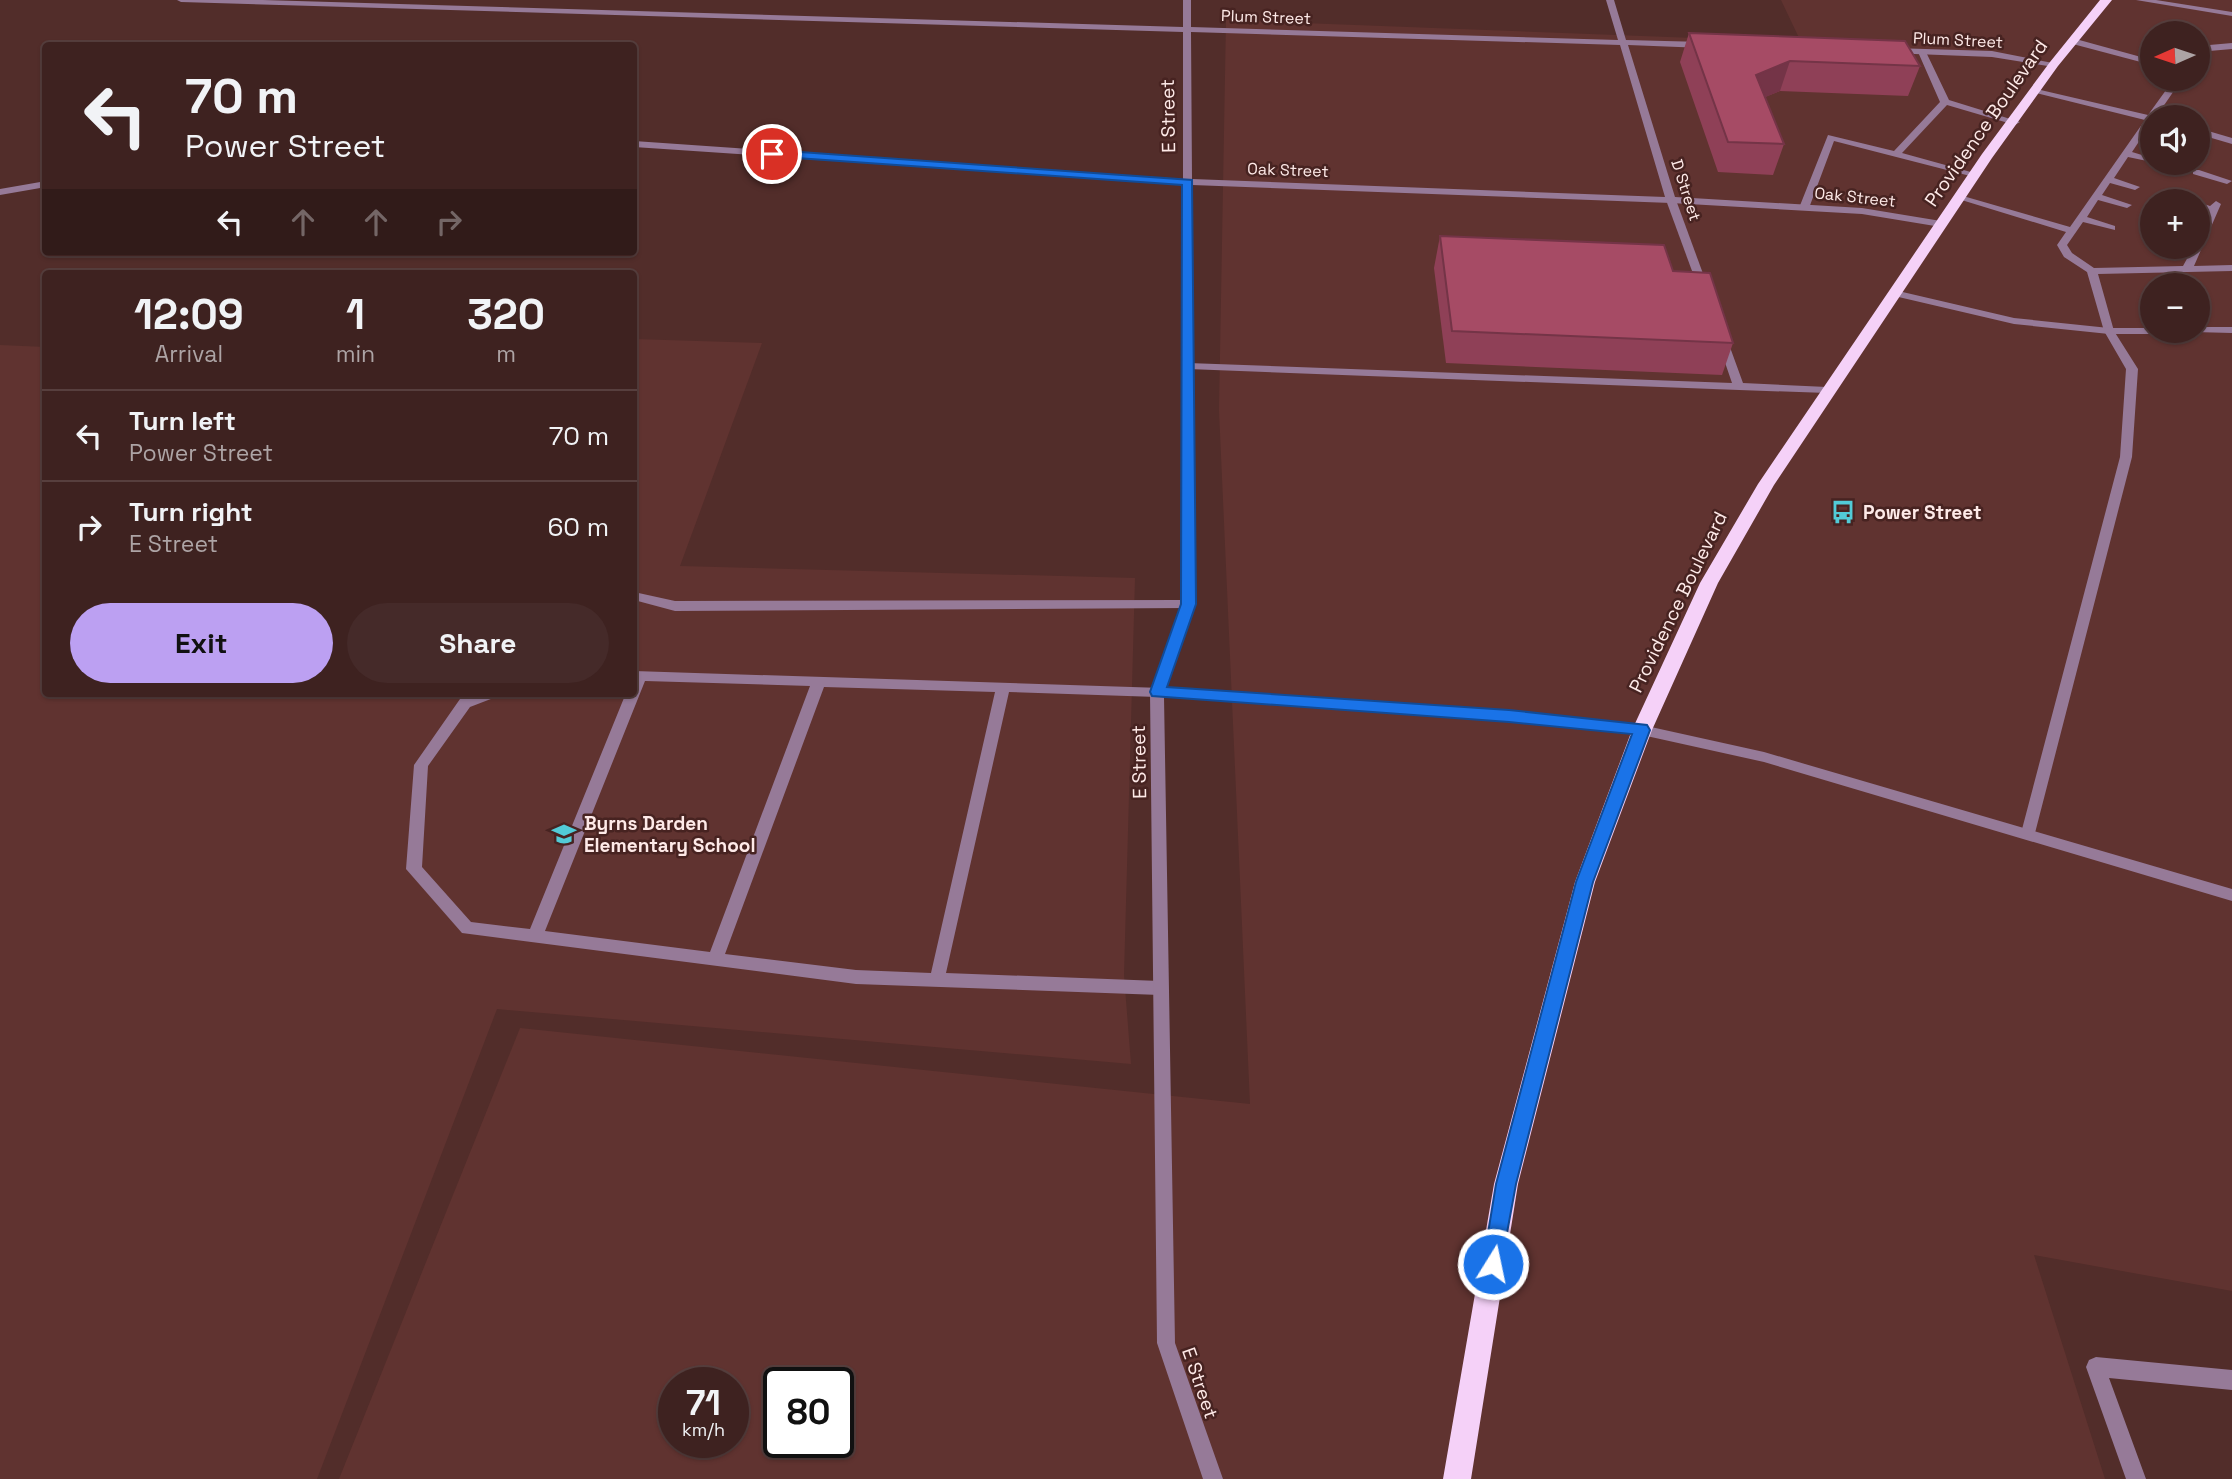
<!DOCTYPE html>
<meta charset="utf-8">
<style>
:root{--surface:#3e2220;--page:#452a29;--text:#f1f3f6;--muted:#ada4a5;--line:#573f3e;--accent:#bca0f2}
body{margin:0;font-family:"Space Grotesk",sans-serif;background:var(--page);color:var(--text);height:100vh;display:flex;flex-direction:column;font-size:26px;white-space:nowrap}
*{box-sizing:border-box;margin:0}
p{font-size:23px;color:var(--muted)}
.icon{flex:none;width:38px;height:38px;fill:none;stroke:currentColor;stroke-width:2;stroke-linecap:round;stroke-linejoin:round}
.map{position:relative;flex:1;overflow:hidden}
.panel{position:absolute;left:42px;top:270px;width:595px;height:427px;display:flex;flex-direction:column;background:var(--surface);border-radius:7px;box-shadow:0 2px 5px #0004,0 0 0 2px var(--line)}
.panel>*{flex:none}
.banner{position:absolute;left:42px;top:42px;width:595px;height:214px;border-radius:7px;box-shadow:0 2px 5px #0004,0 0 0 2px var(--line);background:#3e2220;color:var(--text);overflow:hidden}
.needle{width:46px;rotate:267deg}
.tools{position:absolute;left:2140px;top:21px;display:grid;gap:14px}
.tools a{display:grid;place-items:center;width:70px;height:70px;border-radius:50%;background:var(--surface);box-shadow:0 2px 5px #0004,0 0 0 2px var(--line);font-size:35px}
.speed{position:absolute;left:658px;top:1367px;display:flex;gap:14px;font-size:35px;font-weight:700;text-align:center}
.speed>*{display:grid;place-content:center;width:91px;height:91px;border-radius:50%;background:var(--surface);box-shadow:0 2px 5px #0004,0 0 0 2px var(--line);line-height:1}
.speed small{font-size:18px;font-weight:400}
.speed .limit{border:4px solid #111;border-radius:10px;background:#fff;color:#111}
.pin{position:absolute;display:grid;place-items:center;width:60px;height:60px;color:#fff;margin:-30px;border:4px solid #fff;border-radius:50%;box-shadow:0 2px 7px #0007}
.me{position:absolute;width:77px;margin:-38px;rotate:10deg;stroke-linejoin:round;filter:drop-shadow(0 0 5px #0008)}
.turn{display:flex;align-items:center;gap:24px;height:147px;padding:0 28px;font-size:32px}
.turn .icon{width:91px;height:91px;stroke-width:2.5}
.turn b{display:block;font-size:49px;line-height:60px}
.lanes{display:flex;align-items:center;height:66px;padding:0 28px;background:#0003;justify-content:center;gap:35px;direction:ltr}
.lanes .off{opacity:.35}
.eta{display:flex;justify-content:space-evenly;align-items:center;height:119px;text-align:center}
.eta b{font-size:42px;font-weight:800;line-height:49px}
.cta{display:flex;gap:14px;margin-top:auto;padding:14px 28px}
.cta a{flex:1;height:80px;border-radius:42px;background:var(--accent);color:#111;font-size:28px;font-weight:800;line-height:80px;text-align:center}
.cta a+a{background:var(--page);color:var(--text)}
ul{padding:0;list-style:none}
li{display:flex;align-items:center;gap:21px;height:91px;padding:0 28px;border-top:2px solid var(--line)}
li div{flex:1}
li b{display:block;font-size:26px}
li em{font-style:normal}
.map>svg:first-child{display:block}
.built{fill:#603330;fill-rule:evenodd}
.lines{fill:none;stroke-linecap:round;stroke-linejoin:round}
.service{fill:#967a98;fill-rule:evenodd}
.minor{fill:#967a98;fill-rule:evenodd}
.trunk{fill:#f5d1f8;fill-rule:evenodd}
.wall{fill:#8f4057}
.shaded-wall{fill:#743447}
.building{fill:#a64b65;stroke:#743447;stroke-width:2}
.route{fill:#1a73e8;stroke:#114b97;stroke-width:2}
.labels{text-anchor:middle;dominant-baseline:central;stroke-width:5;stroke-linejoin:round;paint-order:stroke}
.far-street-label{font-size:16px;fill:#feeae8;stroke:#472321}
.street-label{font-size:19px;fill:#feeae8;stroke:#472321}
.poi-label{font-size:19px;font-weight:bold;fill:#feeae8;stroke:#472321;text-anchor:start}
</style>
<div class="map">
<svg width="2232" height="1479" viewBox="0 0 2232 1479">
<rect width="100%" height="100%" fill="#522d2a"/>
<g class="built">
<path d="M1781 0H2232V1291L2034 1255 2105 1479H339L520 1028 1250 1104 1219 410 1226 20 1801 42ZM2152 33H2198V79H2152ZM2152 117H2198V163H2152ZM2152 201H2198V247H2152ZM2152 285H2198V331H2152ZM674 1382H733V1442H674ZM779 1382H838V1442H779Z"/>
<path d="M634 339 762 343 680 566 1135 578 1124 975 1131 1064 497 1009 317 1479H0V345L45 347 46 693H634Z"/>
</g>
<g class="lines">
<g class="service">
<path d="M2072 38 2152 60V65L2069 43V39Z"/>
<path d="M2232 43V49L2198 52V46Z"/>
<path d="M1922 49 1926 52 1949 100 2020 122 2015 125 1947 105 1902 153 1978 174V178L1834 141 1809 208 1801 210 1799 208 1828 135 1894 151 1940 102 1918 52Z"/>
<path d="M2174 79H2182L2156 117H2152V122L2132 152 2152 158V162L2128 157 2114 178 2140 187 2135 190 2110 183 2102 195 2132 205 2127 208 2098 200 2087 217 2115 226V230L2083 222 2067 245 2072 253 2094 268 2183 266 2189 255 2169 247 2191 249 2192 247H2198V233L2208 211 2198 208V202L2210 206 2216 201 2221 204 2194 266 2232 265V271L2098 274 2114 331 2138 369 2132 457 2035 833 2033 837H2023L2021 833 2120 457 2126 369 2104 331 2087 272 2064 257 2057 245 2066 232 1955 198 1963 196 2070 227 2145 120 2032 92V88L2148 115Z"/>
<path d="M2198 128 2232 138V144L2198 134Z"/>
<path d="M2193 170H2199L2232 181 2227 184 2193 174Z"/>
<path d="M1671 197 1676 200 1709 290 1708 292H1700L1699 290 1666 200Z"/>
<path d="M1722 336 1727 339 1743 383 1827 387 1833 390 1827 393 1739 390 1188 369 1183 366 1188 363 1732 383 1717 339Z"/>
<path d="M634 592 675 601 1189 600 1195 604 1189 608 675 611 634 600Z"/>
<path d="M634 671 1162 688 1164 692 1157 697 1009 692 946 973 1160 981 1166 983 1168 988 1166 993 1160 995 856 984 462 933 406 869 414 765 460 699 477 693H498L496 697 470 707 428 766 422 867 471 922 530 929 626 693H634ZM645 681 810 686 710 952 545 931ZM824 687 995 692 931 973 856 970 725 954Z"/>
<path d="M2096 1357 2232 1370V1390L2109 1378 2146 1479H2126L2086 1367 2089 1360Z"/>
</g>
<g class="minor">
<path d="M177 0H263L1183 27V0H1191V27L1618 40 1606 0H1614L1626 40 1704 42 1708 45 1704 48 1628 45 1675 197 1862 208 1941 221 1946 224 1941 227 1862 214 1671 203 1192 185 1195 604 1165 688 1509 711 1642 725 1764 752 2232 889V901L1764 762 1642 735 1509 721 1164 697 1175 1343 1223 1479H1203L1157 1343 1150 692 1183 604V184L634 147V141L1183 179V32L181 2ZM1191 32 1620 45 1665 197 1192 179Z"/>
<path d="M2136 0H2156L2232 12V16Z"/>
<path d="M1892 48 1992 51 2058 64 2054 67 1992 57 1889 53V49Z"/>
<path d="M46 181V187L0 195V189Z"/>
<path d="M1894 290 2014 318 2109 328H2152V331H2157L2152 334H2109L2014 324 1890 295V291Z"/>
<path d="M2198 327H2232V333L2194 332 2193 331H2198Z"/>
</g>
<path class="trunk" d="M2100 0H2112L2058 66 1992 158 1774 485 1718 583 1652 730 1595 882 1518 1184 1471 1479H1443L1494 1184 1575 882 1632 730 1700 583 1758 484 1982 154 2050 62Z"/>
</g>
<g class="wall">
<path d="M1689 33 1920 66 1908 96 1780 91 1765 97 1784 144 1773 175 1718 172 1680 62Z"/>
<path d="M1440 236 1673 271 1733 343 1722 375 1446 363 1434 268Z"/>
</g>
<path class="shaded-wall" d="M1790 61 1780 91 1746 105 1756 75Z"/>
<g class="building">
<path d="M1689 33 1905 41 1920 66 1790 61 1756 75 1784 144 1728 142Z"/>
<path d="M1440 236 1664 245 1673 271 1710 273 1733 343 1452 331Z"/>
</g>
<path class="route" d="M772 150 1192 180 1196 604 1167 687 1509 710 1647 725 1650 730 1593 882 1516 1184 1500 1271 1493 1274 1486 1271 1483 1264 1496 1184 1576 882 1632 734 1509 722 1152 696 1150 692 1181 604 1182 185 768 156 767 154Z"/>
<defs>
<g id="bus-bare" transform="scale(1.89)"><path d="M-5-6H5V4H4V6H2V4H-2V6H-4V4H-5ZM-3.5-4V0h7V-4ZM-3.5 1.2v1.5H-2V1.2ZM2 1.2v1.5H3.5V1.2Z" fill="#52cbd7" stroke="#472321" stroke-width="2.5" paint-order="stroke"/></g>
<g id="school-bare" transform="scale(1.89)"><path d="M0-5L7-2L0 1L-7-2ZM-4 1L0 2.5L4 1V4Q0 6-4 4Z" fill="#52cbd7" stroke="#472321" stroke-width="2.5" paint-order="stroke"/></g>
</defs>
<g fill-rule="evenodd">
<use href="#bus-bare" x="1843" y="512"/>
<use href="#school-bare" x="564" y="834"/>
</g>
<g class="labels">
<g class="far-street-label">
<text transform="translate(1266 17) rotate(2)">Plum Street</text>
<text transform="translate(1958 40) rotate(3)">Plum Street</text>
<text transform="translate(1288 170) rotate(2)">Oak Street</text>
<text transform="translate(1686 190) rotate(72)">D Street</text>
<text transform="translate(1855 197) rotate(6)">Oak Street</text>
</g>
<g class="street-label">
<text transform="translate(1168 116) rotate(-91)">E Street</text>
<text transform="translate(1986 123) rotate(-55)">Providence Boulevard</text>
<text transform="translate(1678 602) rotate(-64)">Providence Boulevard</text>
<text transform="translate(1139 762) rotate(-91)">E Street</text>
<text transform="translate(1200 1383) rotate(71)">E Street</text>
</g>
<g class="poi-label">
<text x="1863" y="512">Power Street</text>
<text x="584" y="823">Byrns Darden<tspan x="584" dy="22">Elementary School</tspan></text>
</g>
</g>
</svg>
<div class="tools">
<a><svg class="needle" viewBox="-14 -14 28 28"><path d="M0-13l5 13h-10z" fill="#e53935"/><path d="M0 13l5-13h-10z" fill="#ada4a5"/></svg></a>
<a><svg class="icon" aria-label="sound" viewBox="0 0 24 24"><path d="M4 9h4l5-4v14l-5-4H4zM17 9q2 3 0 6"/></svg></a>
<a>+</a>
<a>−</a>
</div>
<div class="speed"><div>71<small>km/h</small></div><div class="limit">80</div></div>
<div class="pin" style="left:772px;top:154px;background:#d93025"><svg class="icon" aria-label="arrive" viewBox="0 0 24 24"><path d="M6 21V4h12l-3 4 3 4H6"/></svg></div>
<svg class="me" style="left:1493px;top:1264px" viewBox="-20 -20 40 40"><circle r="17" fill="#1a73e8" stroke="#fff" stroke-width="3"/><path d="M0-11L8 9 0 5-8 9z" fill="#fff"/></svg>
<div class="banner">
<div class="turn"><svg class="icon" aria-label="left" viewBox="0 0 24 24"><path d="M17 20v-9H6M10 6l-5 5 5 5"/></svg><div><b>70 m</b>Power Street</div></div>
<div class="lanes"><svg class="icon" aria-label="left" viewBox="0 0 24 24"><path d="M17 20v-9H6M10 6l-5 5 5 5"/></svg><svg class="icon off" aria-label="ahead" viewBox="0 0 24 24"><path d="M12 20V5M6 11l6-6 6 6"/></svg><svg class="icon off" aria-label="ahead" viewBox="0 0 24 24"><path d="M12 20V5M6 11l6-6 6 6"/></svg><svg class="icon off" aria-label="right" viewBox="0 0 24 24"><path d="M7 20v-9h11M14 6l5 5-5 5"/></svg></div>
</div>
<section class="panel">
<div class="eta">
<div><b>12:09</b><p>Arrival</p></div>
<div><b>1</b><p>min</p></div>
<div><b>320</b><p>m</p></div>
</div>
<ul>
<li><svg class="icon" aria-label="left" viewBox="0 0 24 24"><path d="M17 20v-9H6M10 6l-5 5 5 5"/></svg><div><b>Turn left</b><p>Power Street</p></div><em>70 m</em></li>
<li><svg class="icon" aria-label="right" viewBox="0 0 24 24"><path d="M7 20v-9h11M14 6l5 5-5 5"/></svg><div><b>Turn right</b><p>E Street</p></div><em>60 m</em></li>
</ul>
<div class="cta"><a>Exit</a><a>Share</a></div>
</section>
</div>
